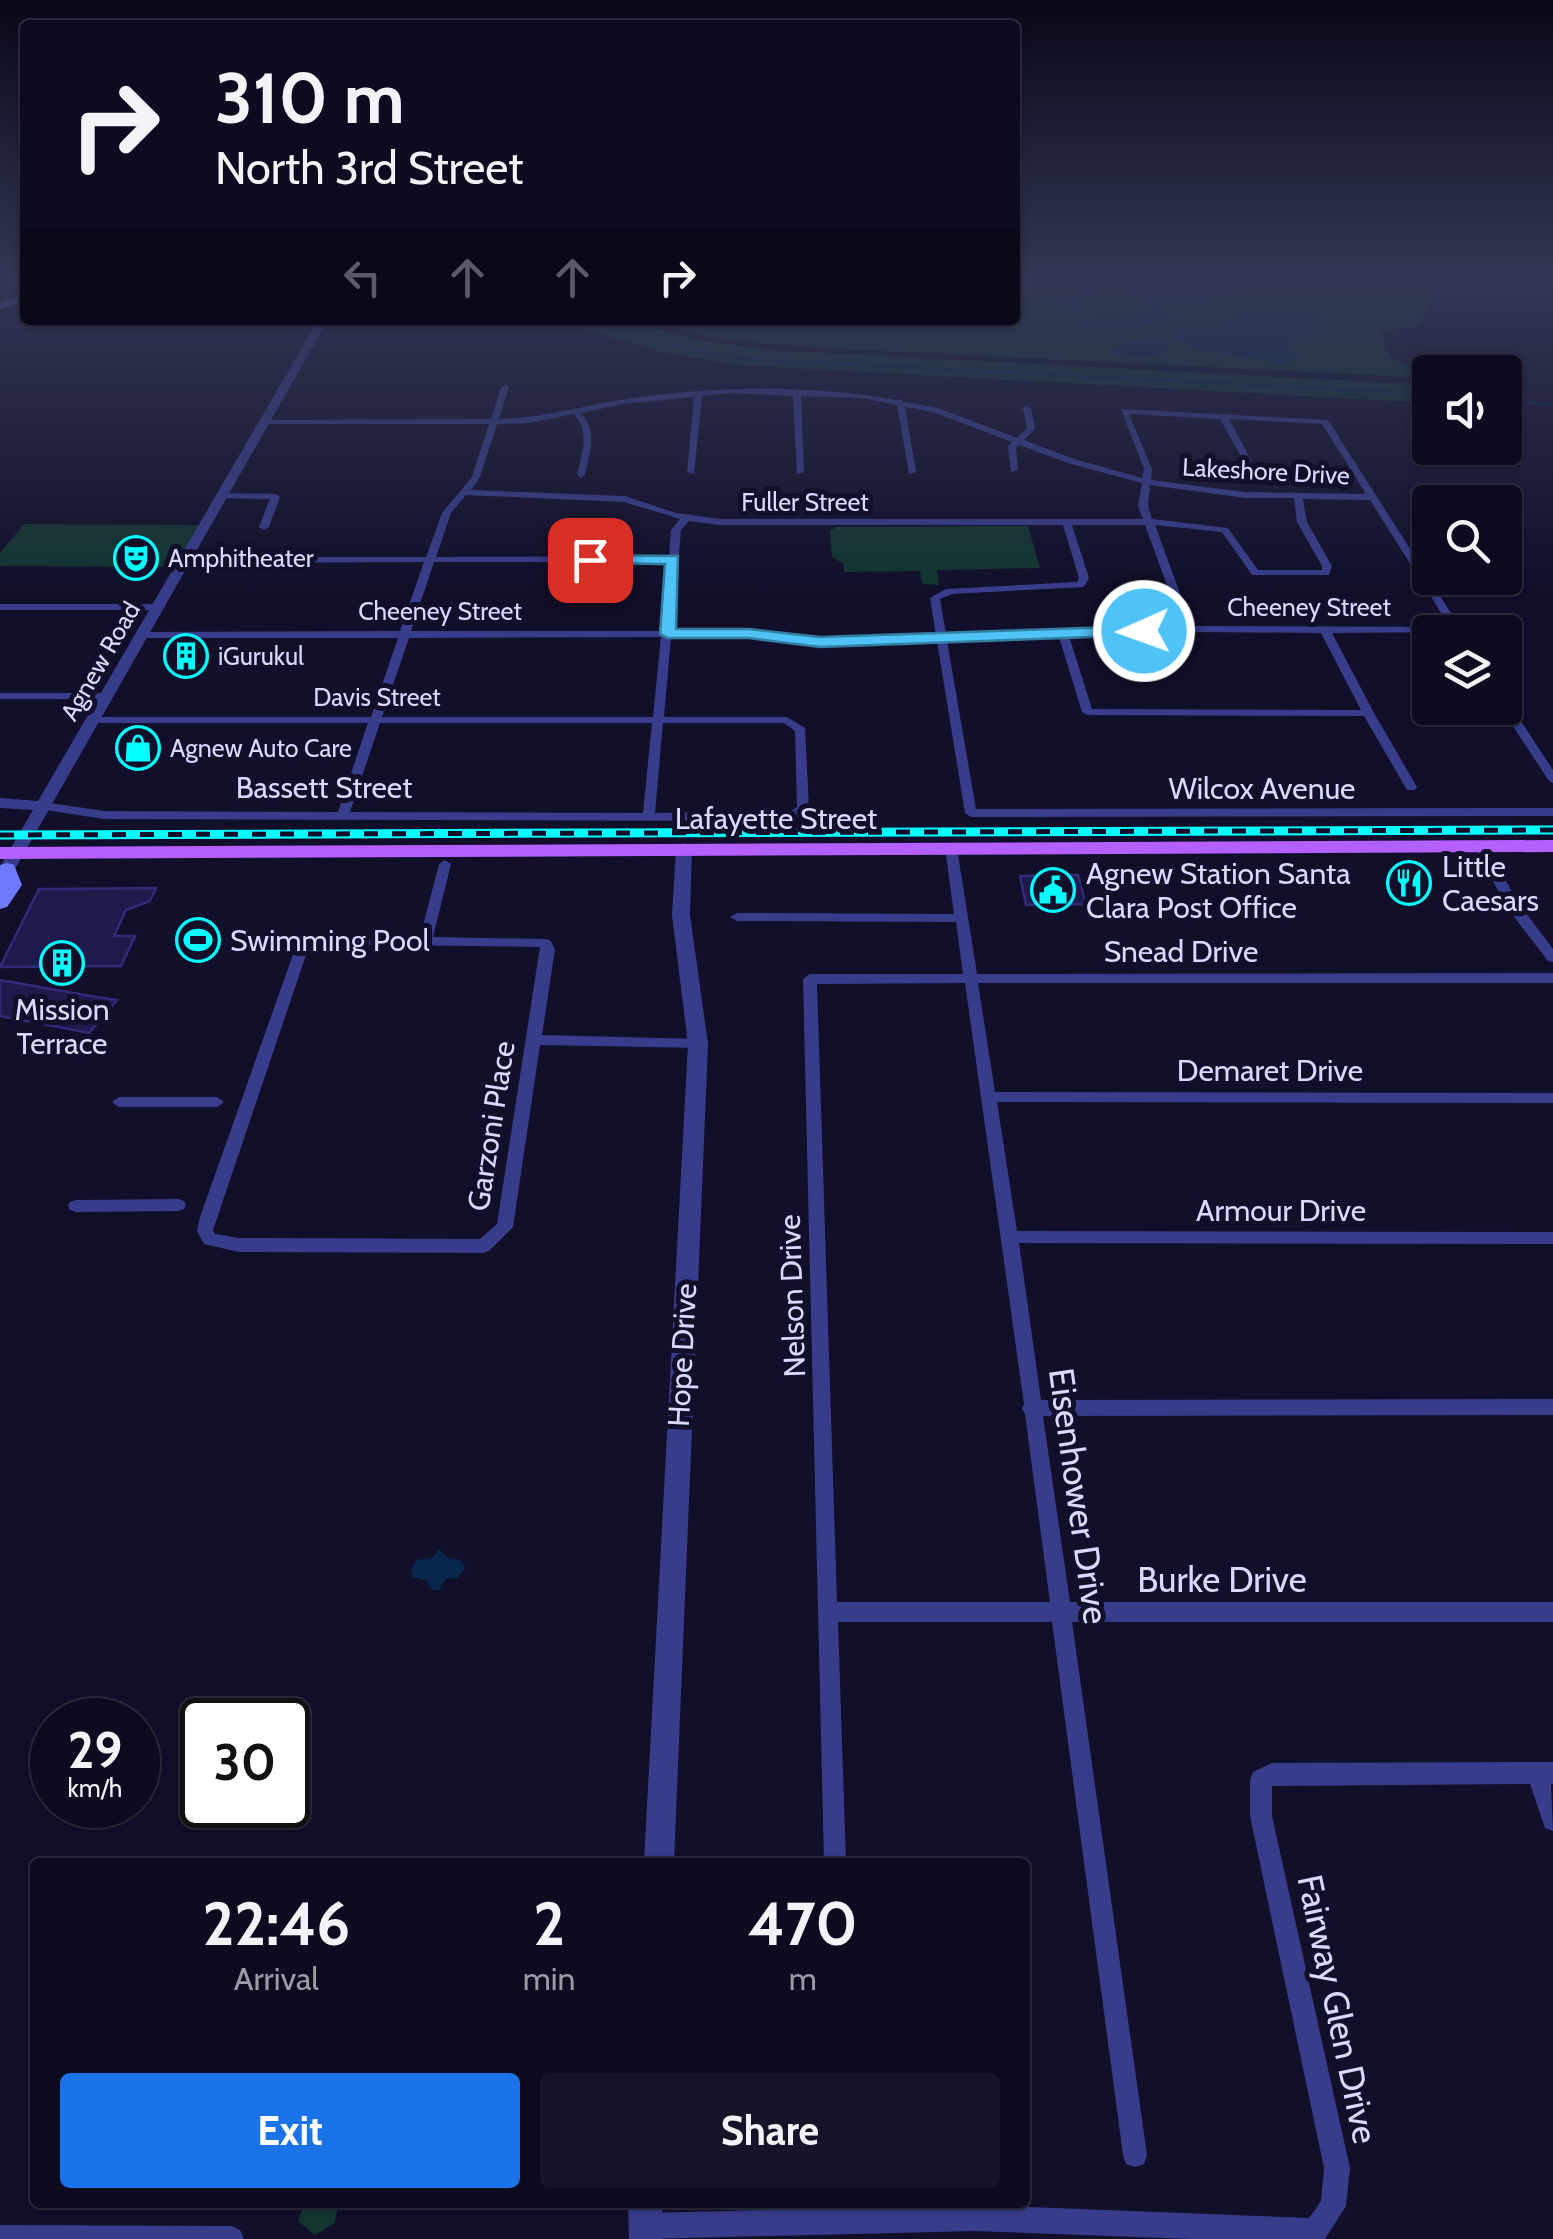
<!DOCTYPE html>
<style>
:root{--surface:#0d0b20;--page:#161429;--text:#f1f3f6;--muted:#9a9ba5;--line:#2d2b3e;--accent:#1a73e8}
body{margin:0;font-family:Cabin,sans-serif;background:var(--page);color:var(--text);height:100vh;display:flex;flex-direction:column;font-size:38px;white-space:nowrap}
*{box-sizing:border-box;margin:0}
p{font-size:32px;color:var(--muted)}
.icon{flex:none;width:55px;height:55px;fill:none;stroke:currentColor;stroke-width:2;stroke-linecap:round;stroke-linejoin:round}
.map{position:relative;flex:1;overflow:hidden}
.sheet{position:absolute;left:30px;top:1858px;width:1000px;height:350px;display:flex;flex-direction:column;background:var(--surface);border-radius:10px;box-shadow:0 2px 8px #0004,0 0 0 2px var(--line)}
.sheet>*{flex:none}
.hud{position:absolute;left:20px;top:20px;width:1000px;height:305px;border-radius:10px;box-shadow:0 2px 8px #0004,0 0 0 2px var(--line);background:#0d0b20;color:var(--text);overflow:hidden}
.fabs{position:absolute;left:1412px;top:355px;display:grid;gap:20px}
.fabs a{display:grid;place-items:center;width:110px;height:110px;border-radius:10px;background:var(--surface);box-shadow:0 2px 8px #0004,0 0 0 2px var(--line);font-size:50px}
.speed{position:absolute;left:30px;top:1698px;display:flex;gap:20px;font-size:50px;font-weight:700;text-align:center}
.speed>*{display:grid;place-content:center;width:130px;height:130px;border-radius:50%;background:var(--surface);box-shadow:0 2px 8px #0004,0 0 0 2px var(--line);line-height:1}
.speed small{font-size:25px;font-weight:400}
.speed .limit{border:5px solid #111;border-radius:15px;background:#fff;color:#111}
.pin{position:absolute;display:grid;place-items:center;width:85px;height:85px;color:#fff;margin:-42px;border-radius:20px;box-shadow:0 5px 15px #0006}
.me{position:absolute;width:110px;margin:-55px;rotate:268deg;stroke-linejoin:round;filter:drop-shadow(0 0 8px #0008)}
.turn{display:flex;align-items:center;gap:35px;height:210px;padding:0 30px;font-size:45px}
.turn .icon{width:130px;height:130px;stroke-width:2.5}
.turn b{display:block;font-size:70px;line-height:85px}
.lanes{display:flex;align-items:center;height:95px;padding:0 30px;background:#0003;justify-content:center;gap:50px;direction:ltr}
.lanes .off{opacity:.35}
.eta{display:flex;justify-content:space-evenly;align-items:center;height:170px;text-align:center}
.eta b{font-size:60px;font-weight:700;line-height:70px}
.action{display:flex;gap:20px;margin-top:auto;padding:20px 30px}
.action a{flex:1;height:115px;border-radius:10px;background:var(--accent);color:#fff;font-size:40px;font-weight:700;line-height:115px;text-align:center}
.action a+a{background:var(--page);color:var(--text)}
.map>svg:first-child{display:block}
.green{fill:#123530}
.water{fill:#08274a}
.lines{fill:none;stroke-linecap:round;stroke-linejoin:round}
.stream{stroke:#08274a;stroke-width:2.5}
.building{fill:#1f1a4c;stroke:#332b79;stroke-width:2.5}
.minor{fill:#383d8b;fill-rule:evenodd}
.tertiary{fill:#383d8b;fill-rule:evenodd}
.secondary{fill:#6f7aff;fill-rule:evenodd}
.primary{fill:#b45fff;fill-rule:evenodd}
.rail-casing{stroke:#04feff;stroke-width:9}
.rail{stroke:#110f2a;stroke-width:5;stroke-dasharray:14;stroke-linecap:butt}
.route{fill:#4fc3f7;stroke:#337fa1;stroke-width:2.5}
.labels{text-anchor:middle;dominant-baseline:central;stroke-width:10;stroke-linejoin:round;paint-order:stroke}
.far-street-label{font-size:25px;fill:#d9d8ff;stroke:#110f2a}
.far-poi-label{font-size:25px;fill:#d9d8ff;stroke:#110f2a;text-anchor:start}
.street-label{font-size:30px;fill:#d9d8ff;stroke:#110f2a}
.poi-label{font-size:30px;fill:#d9d8ff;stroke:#110f2a;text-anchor:start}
.near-street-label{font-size:35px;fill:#d9d8ff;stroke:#110f2a}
</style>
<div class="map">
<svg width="1553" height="2239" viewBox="0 0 1553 2239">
<rect width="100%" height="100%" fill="#110f2a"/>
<g class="green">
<path d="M1015 278H1432L1427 282 1441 291 1417 327 1379 330 1391 357 1430 374V378L783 346 715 338 641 320H1015Z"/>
<path d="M556 320H625L701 341 773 350 1430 385V403L737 365 662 352Z"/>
<path d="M24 524 200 525 173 567 0 566V553Z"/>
<path d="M1028 526 1040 568 937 570 939 585 922 584 920 571 844 572V564L832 557 830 531 836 527Z"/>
<path d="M305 2202 338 2203 335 2223 315 2235 298 2221Z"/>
</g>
<g class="water">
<path d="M1084 278H1090L1086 282 1091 296 1061 304H1149L1152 298 1133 293 1117 278 1129 280 1138 293C1167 301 1205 263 1229 287L1204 300 1158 306 1167 319C1142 329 1096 332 1071 321L1155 316 1157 311 1152 306 1103 303 1073 309 1056 304 1061 299 1087 295Z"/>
<path d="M1261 311 1322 318 1312 323 1318 329 1286 345 1298 357 1288 363 1195 349 1178 340 1168 342V351L1146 357 1111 353 1129 340 1175 338 1178 332 1211 328Z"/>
<path d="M439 1549 448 1558 461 1560 465 1568 458 1578 446 1579 439 1590H432L426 1580 413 1577 411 1570 416 1560 432 1558Z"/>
</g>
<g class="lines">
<g class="stream">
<path d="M1145 304 1147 297"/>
<path d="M590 320 692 350 746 359 1430 394"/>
<path d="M1505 400 1553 405"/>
</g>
</g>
<g class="building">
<path d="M1078 875 1086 904 1026 905 1020 876Z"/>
<path d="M156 888 150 901 126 910 114 936H135L121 966 0 967 39 889Z"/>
<path d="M0 980 96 997 117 1000 89 1033 0 1016Z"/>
</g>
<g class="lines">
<g class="minor">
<path d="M505 385 509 387 499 419C541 418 579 407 620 400 707 386 810 384 896 400L900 399 904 402 938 408 1017 438 1027 428 1023 408 1027 406 1031 408 1035 429 1024 440 1074 459 1142 478 1144 469 1121 409 1328 420 1463 632 1332 633 1374 713 1417 787 1415 790H1407L1364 716 1088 715 1082 712 1059 637 947 641 976 809 1553 808V816L971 817 965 813 937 641 819 645 749 637H671L664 717H787L805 728 809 808 798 818 705 821 104 819 39 809V803L43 802 104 811 338 812 368 723H95L89 720 95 717H371L398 638H143L138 635 143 632 400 631 424 562 187 563 182 560 187 557H426L442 513 472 477 489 424H266L262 422 266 420 491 419 501 387ZM731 393 793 396 797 474 804 472 801 396 861 398 897 405 909 474 916 472 905 407 933 412 1012 442 1008 447 1011 472 1018 470 1016 448 1019 445 1068 463 1142 483 1138 506 1143 519H720L676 513 625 496 471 490 480 477 497 424 529 423 574 414C590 433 582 453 577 475L581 478 585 475C590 452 598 432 581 413L623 404 694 397 687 472 694 474 702 396ZM1129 414 1220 419 1249 471 1253 474 1257 471 1229 419 1322 424 1366 494 1245 492 1151 480 1152 469ZM1150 485 1245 498H1294L1297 522 1322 566V570H1258L1228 528 1152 519 1148 506ZM466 495 624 502 680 519 671 530 669 556 436 557 451 513ZM1303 499 1370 500 1450 627 1192 626 1155 525 1222 532 1252 575H1329L1332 566 1307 522ZM689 521 720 525H1063L1079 578 1077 582 946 589 930 598 936 635 819 639 749 631H672L681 530ZM1072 525H1145L1182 626 946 634 940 599 952 594 1084 587 1089 578ZM434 562H668L661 631H411ZM1188 632 1321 633 1361 710 1092 709 1069 636ZM661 637 653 717H382L409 638ZM380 723H652L643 813 350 812ZM663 723H784L795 731 797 807 791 811 655 813Z"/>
<path d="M220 493 276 494 280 497 269 527 264 530 259 527 270 499 223 498 219 495Z"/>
<path d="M0 604H160L165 607 160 610H0Z"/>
<path d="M0 693H109L114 696 109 699H0Z"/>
<path d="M1505 702 1509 703 1553 770V783L1549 781 1501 708H1505Z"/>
<path d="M1480 842 1486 846 1519 904 1553 949V962L1548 961 1508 909 1474 846Z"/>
<path d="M951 844 957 848 977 974 1553 973V983H978L995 1092 1553 1093V1103L997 1102 1017 1231 1553 1232V1244L1019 1243 1041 1400 1553 1399V1415L1043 1416 1070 1602H1553V1622H1072L1147 2155 1144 2164 1135 2167 1126 2164 1123 2155 1052 1622H838L846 1862H824L803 979 810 974H963L956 922 737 921 730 917 737 913 954 914 945 848ZM965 983 1024 1404 1022 1408 1025 1414 1050 1602H837L817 984Z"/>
<path d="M445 860 451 864 433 937 545 939 550 940 555 949 542 1035 698 1039 703 1040 705 1044 703 1048 540 1045 513 1227 489 1251 483 1253 239 1252 204 1244 197 1231 200 1217 296 946 317 936 420 937 439 864ZM319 944 540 947 497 1224 480 1239 239 1238 215 1234 213 1230 307 952Z"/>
<path d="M119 1097H217L224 1102 217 1107H119L112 1102Z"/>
<path d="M178 1199 184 1201 186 1205 184 1209 178 1211 76 1212 70 1210 68 1206 70 1202 76 1200Z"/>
<path d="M1553 1762V1784H1551L1553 1831 1545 1828 1530 1784 1272 1786V1816L1350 2168 1346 2206 1325 2239H1189L975 2231 644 2239 635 2235 631 2226 635 2217 644 2213 975 2205 1309 2218 1321 2201 1324 2168 1250 1816V1780L1253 1772 1272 1763Z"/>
<path d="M0 2225 231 2226 240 2230 244 2239H0Z"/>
</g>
<g class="tertiary">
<path d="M318 320H328L15 869 7 874 1 873 0 867 33 810 0 808V798L38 801Z"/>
<path d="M684 843 692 848 690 915 708 1044 674 1862H644L688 1044 672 915 676 848Z"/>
<path d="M628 2202H662L663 2239H629Z"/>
</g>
<g class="secondary">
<path d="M25 294V301L0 309V302Z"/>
<path d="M7 863 14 865 22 885 7 907 0 909V865Z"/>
</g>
<path class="primary" d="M1553 840V852L0 859V847Z"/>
<g class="rail-casing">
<path id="rail" d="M0 835 1553 830"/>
</g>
<use href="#rail" class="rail"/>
</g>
<linearGradient id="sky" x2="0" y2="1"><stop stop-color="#090817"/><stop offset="0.47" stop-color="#323755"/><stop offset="1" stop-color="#323755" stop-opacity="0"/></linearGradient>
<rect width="1553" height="591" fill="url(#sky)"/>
<path class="route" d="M590 555 678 556 676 629H749L820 637 1144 626 1152 631 1144 635 820 647 749 638H668L660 634 665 564 585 563 582 560Z"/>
<defs>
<g id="theatre-ring" transform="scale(2.25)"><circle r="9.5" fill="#110f2a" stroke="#04feff" stroke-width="1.5"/><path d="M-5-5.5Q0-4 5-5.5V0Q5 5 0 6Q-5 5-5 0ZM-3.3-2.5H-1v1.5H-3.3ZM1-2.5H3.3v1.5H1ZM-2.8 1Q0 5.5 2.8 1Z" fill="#04feff"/></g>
<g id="building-ring" transform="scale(2.25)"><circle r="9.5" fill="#110f2a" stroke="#04feff" stroke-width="1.5"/><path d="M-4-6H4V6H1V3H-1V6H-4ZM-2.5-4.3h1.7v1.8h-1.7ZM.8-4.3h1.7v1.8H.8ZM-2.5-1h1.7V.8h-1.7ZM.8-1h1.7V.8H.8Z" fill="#04feff"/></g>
<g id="shop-ring" transform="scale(2.25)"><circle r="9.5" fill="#110f2a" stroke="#04feff" stroke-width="1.5"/><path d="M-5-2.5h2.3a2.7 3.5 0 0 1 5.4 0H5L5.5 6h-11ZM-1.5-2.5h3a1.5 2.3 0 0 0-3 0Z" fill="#04feff"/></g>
<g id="restaurant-ring" transform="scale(2.25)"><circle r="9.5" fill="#110f2a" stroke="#04feff" stroke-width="1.5"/><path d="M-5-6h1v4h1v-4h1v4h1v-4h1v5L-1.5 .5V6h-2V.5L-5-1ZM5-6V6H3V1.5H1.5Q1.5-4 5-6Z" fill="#04feff"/></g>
<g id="civic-ring" transform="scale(2.25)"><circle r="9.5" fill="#110f2a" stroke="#04feff" stroke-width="1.5"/><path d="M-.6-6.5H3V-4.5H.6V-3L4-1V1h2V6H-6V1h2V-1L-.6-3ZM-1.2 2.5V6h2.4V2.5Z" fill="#04feff"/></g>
<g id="stadium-ring" transform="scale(2.25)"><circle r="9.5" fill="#110f2a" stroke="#04feff" stroke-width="1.5"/><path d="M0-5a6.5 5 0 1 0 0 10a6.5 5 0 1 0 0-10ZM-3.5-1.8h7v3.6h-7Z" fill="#04feff"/></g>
</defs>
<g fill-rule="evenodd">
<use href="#theatre-ring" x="136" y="558"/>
<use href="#building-ring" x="186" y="656"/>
<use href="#shop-ring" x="138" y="748"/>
<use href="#restaurant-ring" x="1409" y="883"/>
<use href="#civic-ring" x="1053" y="890"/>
<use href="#stadium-ring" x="198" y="940"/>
<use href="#building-ring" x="62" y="963"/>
</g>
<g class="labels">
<g class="far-street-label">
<text transform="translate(1266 471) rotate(3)">Lakeshore Drive</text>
<text x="805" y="502">Fuller Street</text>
<text x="1309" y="607">Cheeney Street</text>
<text x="440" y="611">Cheeney Street</text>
<text transform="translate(100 661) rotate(-60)">Agnew Road</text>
<text x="377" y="697">Davis Street</text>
</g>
<g class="far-poi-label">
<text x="168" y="558">Amphitheater</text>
<text x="218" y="656">iGurukul</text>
<text x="170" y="748">Agnew Auto Care</text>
</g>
<g class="street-label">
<text x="324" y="787">Bassett Street</text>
<text x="1262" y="788">Wilcox Avenue</text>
<text x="776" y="818">Lafayette Street</text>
<text x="1181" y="951">Snead Drive</text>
<text x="1270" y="1070">Demaret Drive</text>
<text transform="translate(491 1126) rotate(-81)">Garzoni Place</text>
<text x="1281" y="1210">Armour Drive</text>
<text transform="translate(792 1296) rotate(-92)">Nelson Drive</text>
<text transform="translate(682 1355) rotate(-87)">Hope Drive</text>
</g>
<g class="poi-label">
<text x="1442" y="866">Little<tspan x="1442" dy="34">Caesars</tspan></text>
<text x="1086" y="873">Agnew Station Santa<tspan x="1086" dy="34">Clara Post Office</tspan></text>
<text x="230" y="940">Swimming Pool</text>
<text x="62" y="1009" text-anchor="middle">Mission<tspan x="62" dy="34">Terrace</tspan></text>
</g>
<g class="near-street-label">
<text transform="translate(1079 1496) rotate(82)">Eisenhower Drive</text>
<text x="1222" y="1579">Burke Drive</text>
<text transform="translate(1338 2009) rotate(78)">Fairway Glen Drive</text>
</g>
</g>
</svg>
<div class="fabs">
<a><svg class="icon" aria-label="sound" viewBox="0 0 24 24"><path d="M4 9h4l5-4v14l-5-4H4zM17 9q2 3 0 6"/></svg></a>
<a><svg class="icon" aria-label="search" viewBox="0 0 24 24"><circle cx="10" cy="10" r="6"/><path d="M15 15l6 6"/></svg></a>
<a><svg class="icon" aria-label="layers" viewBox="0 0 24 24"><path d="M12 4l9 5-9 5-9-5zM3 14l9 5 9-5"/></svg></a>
</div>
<div class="speed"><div>29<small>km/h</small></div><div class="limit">30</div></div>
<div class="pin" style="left:590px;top:560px;background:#d93025"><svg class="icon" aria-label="arrive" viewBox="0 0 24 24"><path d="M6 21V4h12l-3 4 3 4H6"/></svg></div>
<svg class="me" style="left:1144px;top:631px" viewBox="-20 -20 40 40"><circle r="17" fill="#4fc3f7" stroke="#fff" stroke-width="3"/><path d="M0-11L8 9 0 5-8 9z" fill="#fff"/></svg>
<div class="hud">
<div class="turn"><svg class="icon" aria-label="right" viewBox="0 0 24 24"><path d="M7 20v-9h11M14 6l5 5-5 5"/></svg><div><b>310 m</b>North 3rd Street</div></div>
<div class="lanes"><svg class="icon off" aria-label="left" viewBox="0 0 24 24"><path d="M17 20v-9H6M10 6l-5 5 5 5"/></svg><svg class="icon off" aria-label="ahead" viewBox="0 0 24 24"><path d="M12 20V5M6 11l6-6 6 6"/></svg><svg class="icon off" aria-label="ahead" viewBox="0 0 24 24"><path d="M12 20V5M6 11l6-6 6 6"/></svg><svg class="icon" aria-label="right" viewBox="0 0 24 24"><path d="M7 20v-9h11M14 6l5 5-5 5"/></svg></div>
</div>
<section class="sheet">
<div class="eta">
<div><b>22:46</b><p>Arrival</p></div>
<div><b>2</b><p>min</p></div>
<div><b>470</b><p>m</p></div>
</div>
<div class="action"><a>Exit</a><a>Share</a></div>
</section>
</div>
